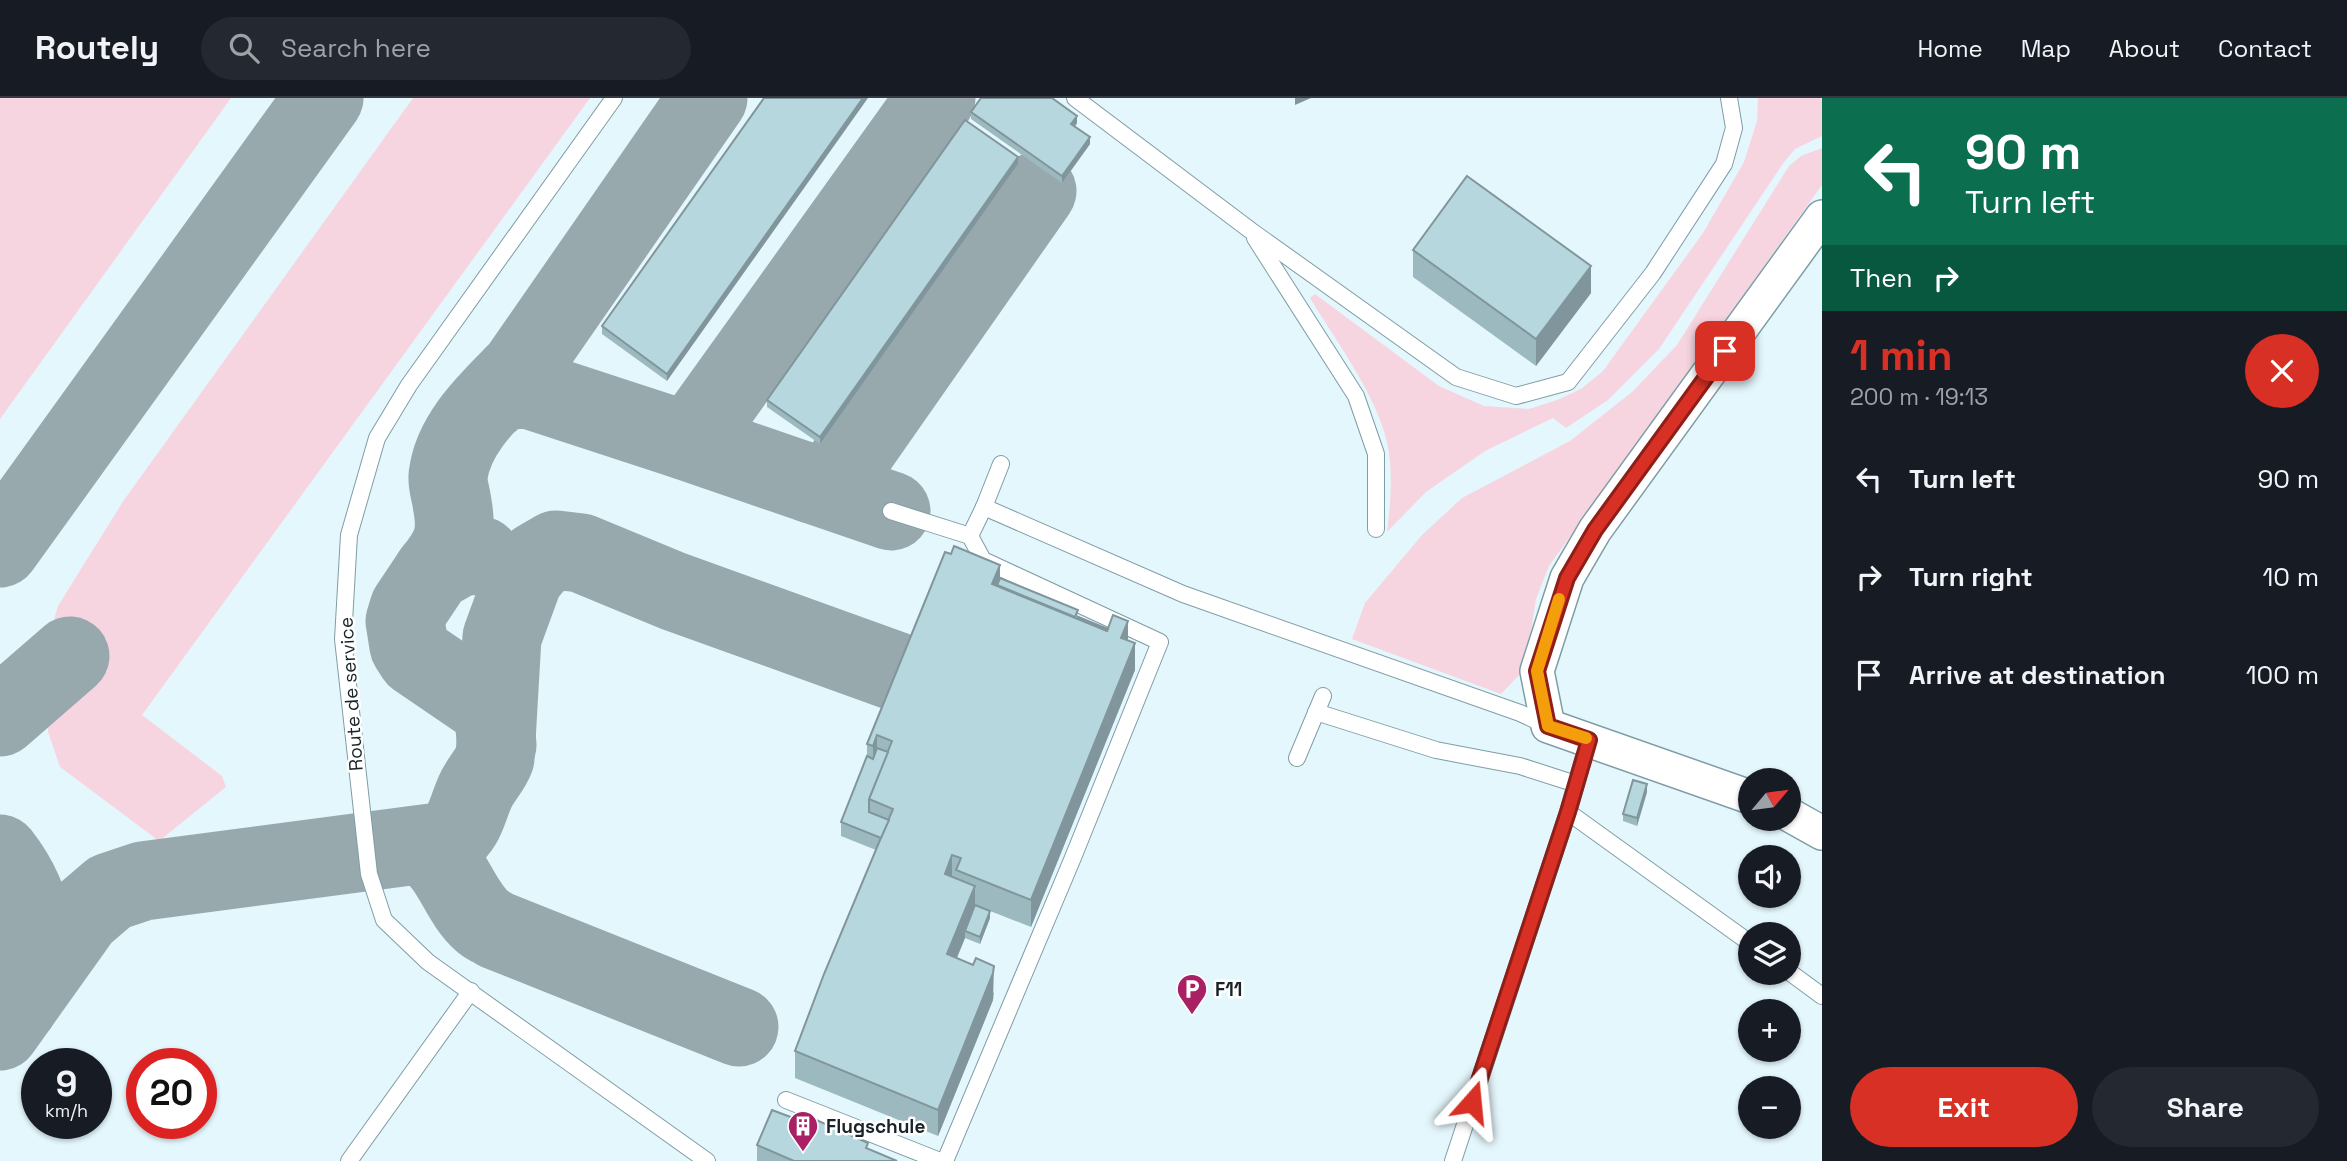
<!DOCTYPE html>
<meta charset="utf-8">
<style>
:root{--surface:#171b24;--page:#242831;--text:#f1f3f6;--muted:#9ea1a6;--line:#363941;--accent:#d93025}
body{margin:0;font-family:"Space Grotesk",sans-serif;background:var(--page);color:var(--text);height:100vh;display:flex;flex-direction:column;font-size:26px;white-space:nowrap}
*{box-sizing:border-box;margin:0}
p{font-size:23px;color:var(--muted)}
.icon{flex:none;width:38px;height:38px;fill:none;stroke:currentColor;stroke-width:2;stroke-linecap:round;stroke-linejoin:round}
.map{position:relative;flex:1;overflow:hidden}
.side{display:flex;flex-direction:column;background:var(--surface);width:525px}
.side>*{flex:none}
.top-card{background:#0b6e4f;color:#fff;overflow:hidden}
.needle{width:46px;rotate:61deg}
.controls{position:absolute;left:1738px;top:670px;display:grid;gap:14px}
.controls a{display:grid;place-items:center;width:63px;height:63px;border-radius:50%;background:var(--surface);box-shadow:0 2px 5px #0004;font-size:35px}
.speed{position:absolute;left:21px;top:950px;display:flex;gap:14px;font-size:35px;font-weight:700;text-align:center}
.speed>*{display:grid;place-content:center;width:91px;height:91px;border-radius:50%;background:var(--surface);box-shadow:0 2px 5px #0004;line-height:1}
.speed small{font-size:18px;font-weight:400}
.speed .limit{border:10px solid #d22;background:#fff;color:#111}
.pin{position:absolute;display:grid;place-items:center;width:60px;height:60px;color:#fff;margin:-30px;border-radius:14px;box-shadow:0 4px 10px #0006}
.me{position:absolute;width:77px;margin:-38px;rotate:18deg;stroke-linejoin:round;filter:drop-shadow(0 0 5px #0008)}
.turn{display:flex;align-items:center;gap:24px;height:147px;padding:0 28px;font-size:32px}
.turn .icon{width:91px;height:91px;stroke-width:2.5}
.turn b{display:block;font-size:49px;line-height:60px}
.then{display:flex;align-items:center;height:66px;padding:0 28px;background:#0003;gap:14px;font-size:26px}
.round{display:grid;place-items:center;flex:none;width:74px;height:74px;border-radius:37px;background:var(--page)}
.headline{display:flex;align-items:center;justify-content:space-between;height:119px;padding:0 28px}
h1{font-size:42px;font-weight:800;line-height:52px;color:var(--accent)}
.cta{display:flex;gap:14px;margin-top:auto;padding:14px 28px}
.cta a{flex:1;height:80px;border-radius:42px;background:var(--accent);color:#fff;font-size:28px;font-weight:800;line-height:80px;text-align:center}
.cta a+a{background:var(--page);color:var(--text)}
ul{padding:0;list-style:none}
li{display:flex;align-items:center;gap:21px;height:98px;padding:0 28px}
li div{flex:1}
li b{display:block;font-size:26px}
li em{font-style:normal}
header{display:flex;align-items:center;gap:42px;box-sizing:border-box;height:98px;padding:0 35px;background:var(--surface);border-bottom:2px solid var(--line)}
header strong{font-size:33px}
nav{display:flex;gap:38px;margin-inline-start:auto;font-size:24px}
.search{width:490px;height:63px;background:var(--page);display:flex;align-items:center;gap:18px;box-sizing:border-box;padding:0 24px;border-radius:38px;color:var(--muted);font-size:26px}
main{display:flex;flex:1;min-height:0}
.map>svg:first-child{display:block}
.green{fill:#f7d5e0}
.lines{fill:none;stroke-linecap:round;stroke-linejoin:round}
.taxiway{stroke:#98a9ae;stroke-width:79}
.service-casing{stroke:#7f9da5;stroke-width:18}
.minor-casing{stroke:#7f9da5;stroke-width:36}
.service{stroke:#fff;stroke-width:16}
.minor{stroke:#fff;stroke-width:33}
.wall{fill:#9db9c0}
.shaded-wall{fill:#80969c}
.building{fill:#b7d7df;stroke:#80969c;stroke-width:2}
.route-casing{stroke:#8d1f18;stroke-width:18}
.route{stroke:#d93025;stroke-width:12}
.slow{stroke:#f59e0b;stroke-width:12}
.labels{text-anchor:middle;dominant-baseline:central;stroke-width:5;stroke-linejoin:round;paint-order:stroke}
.street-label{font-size:19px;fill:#182427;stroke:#fff}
.poi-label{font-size:19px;font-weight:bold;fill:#182427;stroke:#fff;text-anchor:start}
</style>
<header>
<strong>Routely</strong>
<div class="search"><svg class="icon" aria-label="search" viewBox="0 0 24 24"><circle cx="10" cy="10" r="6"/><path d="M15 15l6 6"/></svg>Search here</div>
<nav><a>Home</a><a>Map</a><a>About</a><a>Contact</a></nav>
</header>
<main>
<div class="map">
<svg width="1822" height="1063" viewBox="0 0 1822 1063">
<rect width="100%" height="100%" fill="#e4f7fc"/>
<g class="green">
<path d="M0 0H231L0 321Z"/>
<path d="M413 0H590L142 617 222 678 226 689 159 743 60 669 48 634 46 549 58 508 124 402Z"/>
<path d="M1758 0H1820L1822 2V38L1795 51 1784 64 1659 251 1608 302 1566 330 1553 320 1485 353 1426 394 1387 434C1390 410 1392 387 1390 364 1386 308 1338 247 1310 200L1315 196 1439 288 1484 308 1529 311 1557 302 1581 291 1603 273 1703 135 1744 64 1757 23Z"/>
<path d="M1822 50V87L1549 468 1536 501 1525 571 1501 596 1352 541 1365 505 1422 437 1462 400 1570 343 1632 294 1677 247 1789 68 1801 58Z"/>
</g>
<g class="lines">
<g class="taxiway">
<path d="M489 304 505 292 528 291 684 342 891 413"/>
<path d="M684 342 693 339 936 0"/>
<path d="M812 386 825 384 839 376 1037 93"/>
<path d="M0 450 324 0"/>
<path d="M481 458 463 457 433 474 409 510 405 523 409 548 416 559 485 606 494 622 497 647"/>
<path d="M433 474C453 449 458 437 452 405 451 396 447 386 448 378 453 334 492 300 520 271L708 0"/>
<path d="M0 619 70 558"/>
<path d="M419 747C452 761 457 801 482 823 486 827 492 829 496 832L739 929"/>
<path d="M0 756C39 806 41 851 18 908"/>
<path d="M0 933 82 818 110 794 143 783 447 743C467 725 465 717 475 694 480 682 490 673 495 660L502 539 524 479 537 463 556 452 581 455 673 493 906 577"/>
</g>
<g class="service-casing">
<g id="service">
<path d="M614 0 409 287 377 340 349 437 343 541 369 776 384 822 428 864 707 1063"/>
<path d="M1075 0 1250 132 1456 279 1516 298 1568 284 1653 175 1724 66 1734 30 1729 0"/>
<path d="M1255 140 1356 298 1376 356V431"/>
<path d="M984 409 1001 366"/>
<path d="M891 413 970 438 983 462 1160 544 1072 762 945 1063"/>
<path d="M970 438 984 409 1183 496 1520 615 1548 628"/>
<path d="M1316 614 1436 652 1520 668 1576 686"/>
<path d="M1297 660 1323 598"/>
<path d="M1568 714 1589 642"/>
<path d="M1788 873 1822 898"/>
<path d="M786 1002 940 1063"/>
<path d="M349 1063 471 893"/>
<path d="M1453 1063 1568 714 1750 845"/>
</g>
</g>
<g class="minor-casing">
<g id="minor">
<path d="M1750 699 1548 628 1537 573 1567 480 1595 432 1822 119"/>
<path d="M1788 716 1822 735"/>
</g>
</g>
<use href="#service" class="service"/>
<use href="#minor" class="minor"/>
</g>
<g class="wall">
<path d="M764 0 667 283 602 236V228Z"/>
<path d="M971 14 1077 25 1075 29 1090 46 1062 85 971 21Z"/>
<path d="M1018 66 820 346 767 309V302Z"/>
<path d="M1413 152 1591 195 1536 268 1413 179Z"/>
<path d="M1000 480 1128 542 1135 572 1031 829 975 807 990 820 980 846 965 840 957 860 994 895 993 902 938 1038 795 980V953L876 752 841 738V724L867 658V646Z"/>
<path d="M1647 694 1637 728 1623 723V716Z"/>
<path d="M809 1026 868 1051 897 1063H757V1047Z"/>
</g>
<g class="shaded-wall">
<path d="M863 0H868L667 283V276Z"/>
<path d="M1295 0H1311L1295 7Z"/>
<path d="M1077 18V25L1071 33V26Z"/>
<path d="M1090 39V46L1062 85V78Z"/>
<path d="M1018 59V66L820 346V339Z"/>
<path d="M1591 168V195L1536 268V241Z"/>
<path d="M1000 467V494L992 486Z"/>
<path d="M1128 523V550L1121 540Z"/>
<path d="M1135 545V572L1031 829V802Z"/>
<path d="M877 637V664L873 675V648Z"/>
<path d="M1647 686V694L1637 728V720Z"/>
<path d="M952 757V784L945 776Z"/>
<path d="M975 788V814L965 833V840L947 883V856Z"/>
<path d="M990 813V820L980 846V839Z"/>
<path d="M994 868 993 902 938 1038V1012Z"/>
</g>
<g class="building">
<path d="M764 0H863L667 276 602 228Z"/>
<path d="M981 0H1052L1077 18 1071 26 1090 39 1062 78 971 14Z"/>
<path d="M965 22 1018 59 820 339 767 302Z"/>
<path d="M1467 78 1591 168 1536 241 1413 152Z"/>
<path d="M954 448 1000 467 992 486 1107 533 1113 517 1128 523 1121 540 1135 545 1031 802 956 772 961 760 952 757 945 776 975 788 947 856 973 867 976 860 994 868 993 875 938 1012 795 953 824 876 893 711 869 701 892 643 877 637 873 648 867 646 945 454 951 456Z"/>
<path d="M1000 480 1078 512 1075 519 997 487Z"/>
<path d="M1078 519 1108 531 1107 533 1078 520Z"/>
<path d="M877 650 888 654 869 701V714L889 722 881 740 841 724 867 658 873 661Z"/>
<path d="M1633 682 1647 686 1637 720 1623 716Z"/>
<path d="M975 807 990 813 980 839 965 833Z"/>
<path d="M772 1012 809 1026 812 1020 868 1045 866 1050 897 1063H794L757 1047Z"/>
</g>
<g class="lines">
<g class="route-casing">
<path id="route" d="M1472 1004 1568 714 1589 642 1548 628 1537 573 1567 480 1595 432 1725 253"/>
</g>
<use href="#route" class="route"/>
<path class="slow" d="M1559 501 1537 573 1548 628 1586 640"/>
</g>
<defs>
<g id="parking-pin" transform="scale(1.575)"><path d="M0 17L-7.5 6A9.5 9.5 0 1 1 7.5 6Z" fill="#a92065" stroke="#fff"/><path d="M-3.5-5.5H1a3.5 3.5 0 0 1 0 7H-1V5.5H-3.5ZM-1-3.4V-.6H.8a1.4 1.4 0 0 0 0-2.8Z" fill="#fff"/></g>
<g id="building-pin" transform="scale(1.575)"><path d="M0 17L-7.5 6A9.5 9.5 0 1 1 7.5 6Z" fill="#a92065" stroke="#fff"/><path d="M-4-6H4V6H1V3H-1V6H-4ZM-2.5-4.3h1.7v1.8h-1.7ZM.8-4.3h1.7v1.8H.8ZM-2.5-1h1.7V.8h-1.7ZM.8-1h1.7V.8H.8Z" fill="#fff"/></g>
</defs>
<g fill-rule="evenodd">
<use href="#parking-pin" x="1192" y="891"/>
<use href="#building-pin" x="803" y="1028"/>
</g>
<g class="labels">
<g class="street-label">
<text transform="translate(351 596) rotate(-94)">Route de service</text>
</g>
<g class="poi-label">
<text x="1215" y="891">F11</text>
<text x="826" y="1028">Flugschule</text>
</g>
</g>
</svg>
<div class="controls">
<a><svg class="needle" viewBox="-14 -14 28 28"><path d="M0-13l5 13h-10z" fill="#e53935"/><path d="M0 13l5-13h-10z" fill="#9ea1a6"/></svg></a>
<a><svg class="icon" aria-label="sound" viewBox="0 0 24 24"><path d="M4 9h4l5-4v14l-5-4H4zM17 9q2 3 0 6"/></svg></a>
<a><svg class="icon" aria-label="layers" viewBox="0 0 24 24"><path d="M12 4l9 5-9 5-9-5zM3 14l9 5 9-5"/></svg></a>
<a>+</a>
<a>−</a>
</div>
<div class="speed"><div>9<small>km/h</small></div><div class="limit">20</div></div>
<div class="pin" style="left:1725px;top:253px;background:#d93025"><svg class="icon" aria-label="arrive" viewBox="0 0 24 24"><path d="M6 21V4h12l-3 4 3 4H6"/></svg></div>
<svg class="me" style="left:1472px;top:1004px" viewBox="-20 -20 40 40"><path d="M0-17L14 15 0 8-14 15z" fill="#d93025" stroke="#fff" stroke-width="4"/></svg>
</div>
<section class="side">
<div class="top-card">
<div class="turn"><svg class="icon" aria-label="left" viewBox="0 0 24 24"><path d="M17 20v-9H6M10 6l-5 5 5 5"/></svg><div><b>90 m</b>Turn left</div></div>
<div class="then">Then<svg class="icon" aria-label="right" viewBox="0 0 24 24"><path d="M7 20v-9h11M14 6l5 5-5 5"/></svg></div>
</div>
<div class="headline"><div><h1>1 min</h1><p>200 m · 19:13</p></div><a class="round" style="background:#d93025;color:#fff"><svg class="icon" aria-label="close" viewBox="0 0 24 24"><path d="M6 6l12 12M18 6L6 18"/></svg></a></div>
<ul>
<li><svg class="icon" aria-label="left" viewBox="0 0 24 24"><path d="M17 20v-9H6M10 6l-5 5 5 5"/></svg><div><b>Turn left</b></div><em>90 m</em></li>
<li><svg class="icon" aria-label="right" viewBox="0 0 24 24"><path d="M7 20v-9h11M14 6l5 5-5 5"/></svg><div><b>Turn right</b></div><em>10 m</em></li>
<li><svg class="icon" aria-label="arrive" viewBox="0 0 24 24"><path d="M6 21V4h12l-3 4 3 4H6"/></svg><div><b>Arrive at destination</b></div><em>100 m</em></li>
</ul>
<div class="cta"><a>Exit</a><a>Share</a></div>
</section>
</main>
